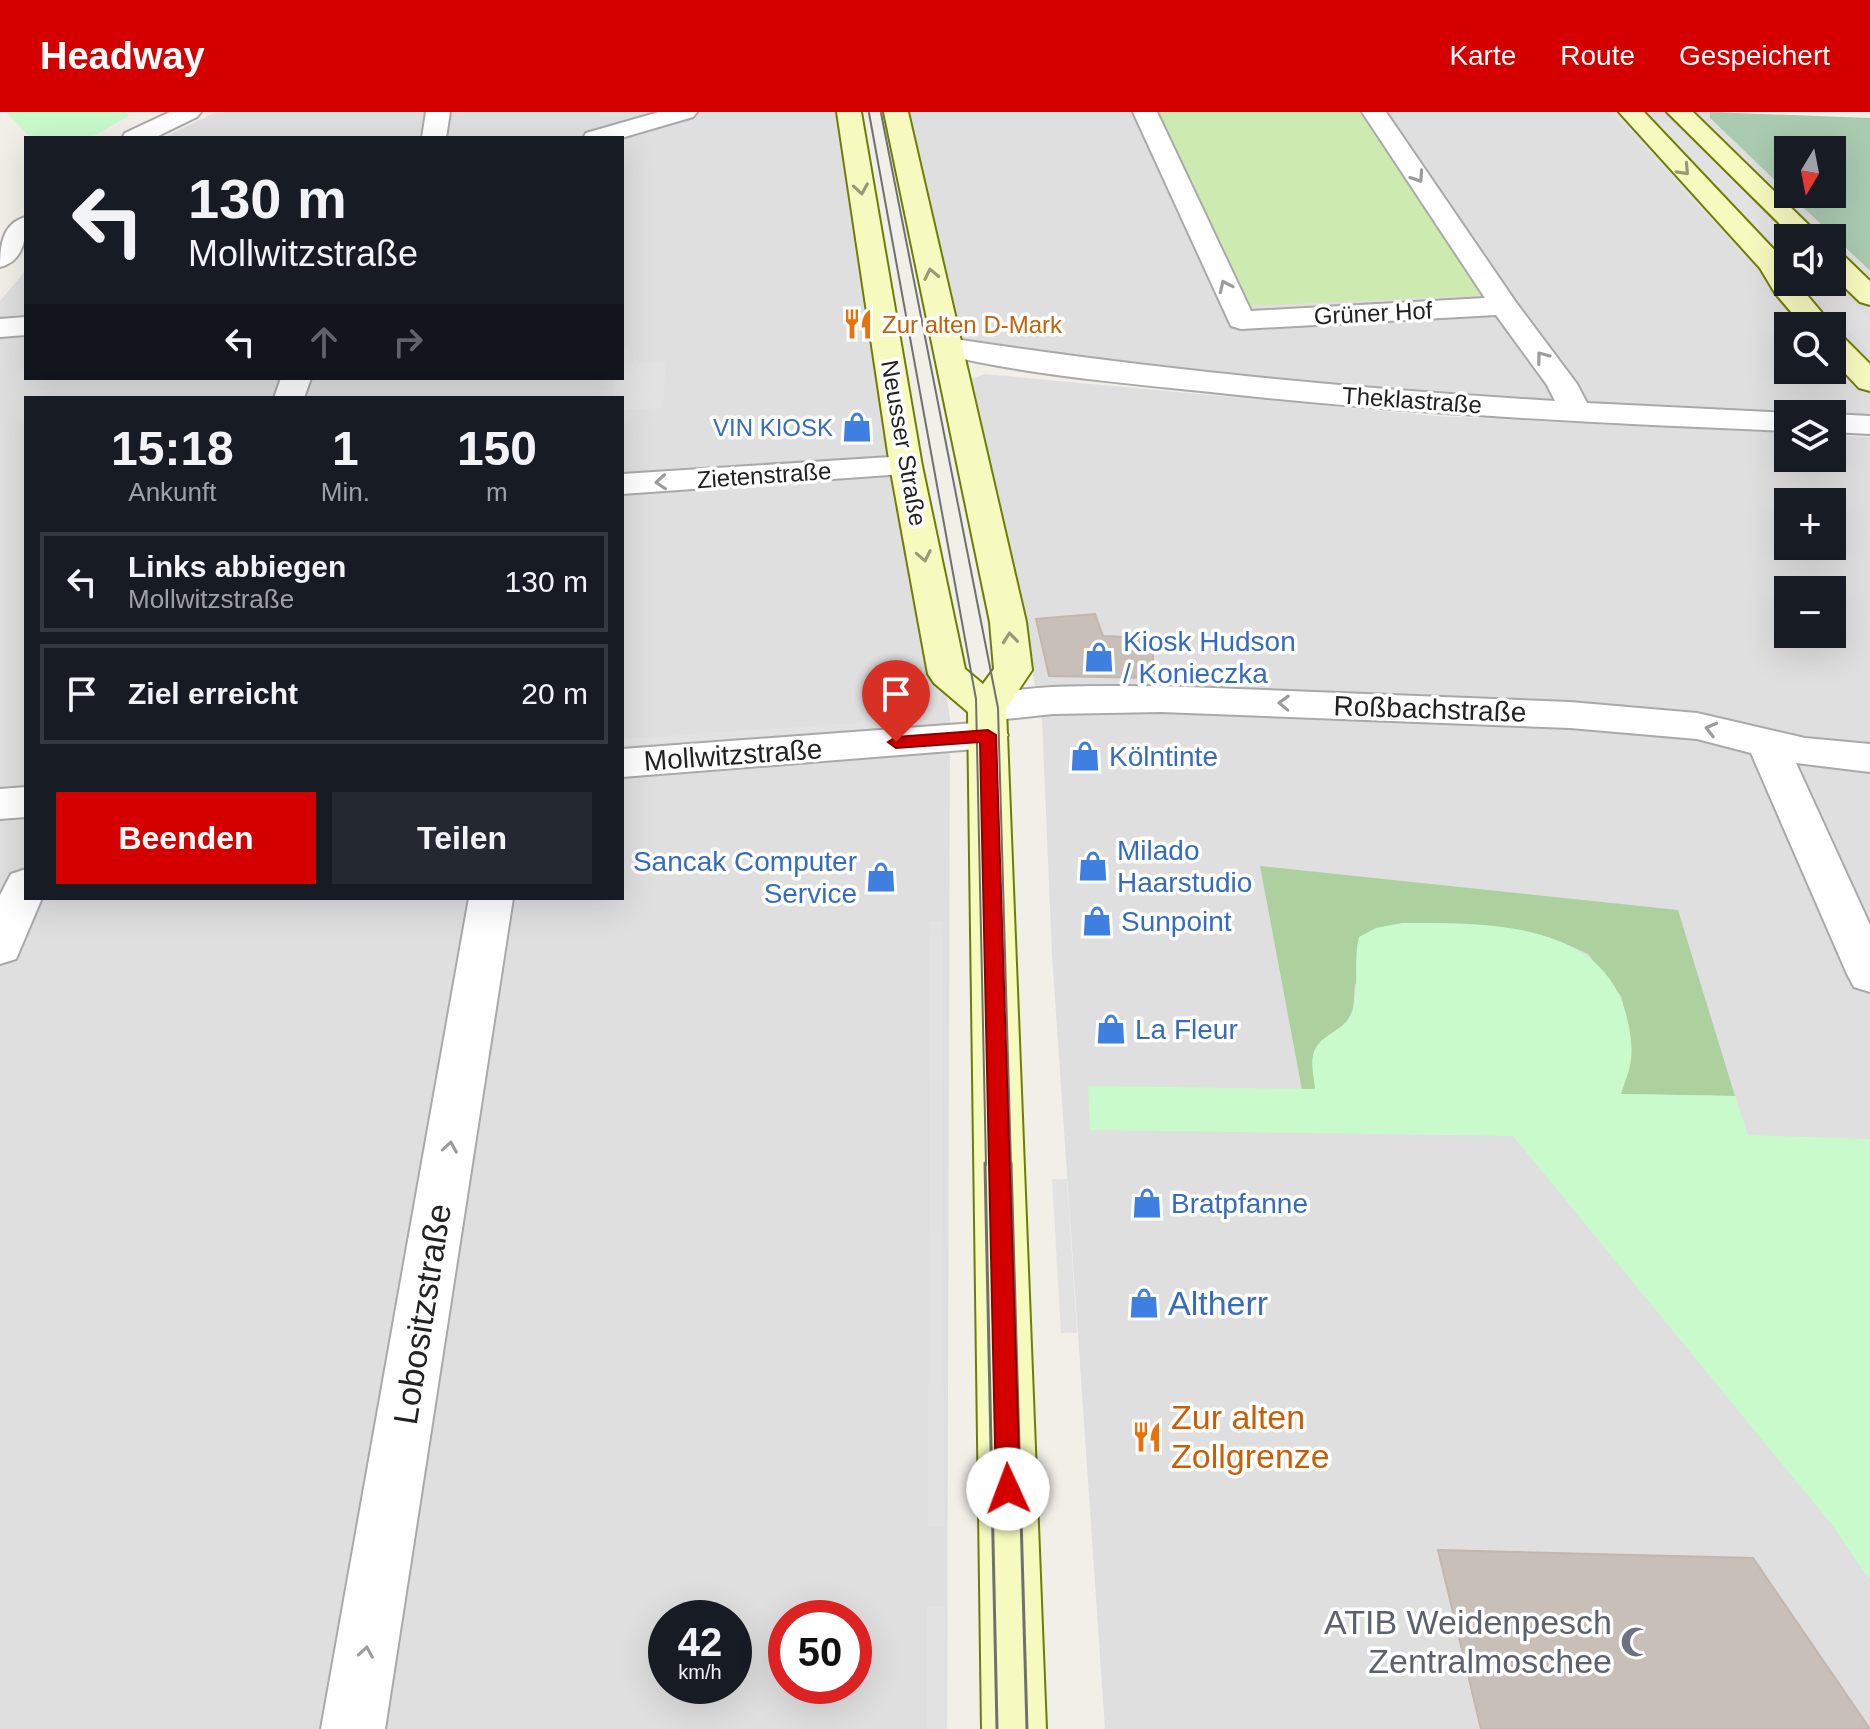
<!DOCTYPE html>
<html lang="de">
<meta charset="utf-8">
<style>
:root{--surface:#171b24;--page:#242831;--text:#f1f3f6;--muted:#9ea1a6;--line:#363941;--accent:#d40000}
body{margin:0;font-family:Arial,sans-serif;background:var(--page);color:var(--text);height:100vh;display:flex;flex-direction:column;font-size:30px;white-space:nowrap}
*{box-sizing:border-box;margin:0}
p{font-size:26px;color:var(--muted)}
.icon{flex:none;width:44px;height:44px;fill:none;stroke:currentColor;stroke-width:2;stroke-linecap:round;stroke-linejoin:round}
.map{position:relative;flex:1;overflow:hidden}
.sheet{position:absolute;left:24px;top:284px;width:600px;height:504px;display:flex;flex-direction:column;background:var(--surface);border-radius:0px;box-shadow:0 8px 32px #0002}
.sheet>*{flex:none}
.top-card{position:absolute;left:24px;top:24px;width:600px;height:244px;border-radius:0px;box-shadow:0 8px 32px #0002;background:#171b24;color:var(--text);overflow:hidden}
.needle{width:52px;rotate:190deg}
.buttons{position:absolute;left:1774px;top:24px;display:grid;gap:16px}
.buttons a{display:grid;place-items:center;width:72px;height:72px;border-radius:0px;background:var(--surface);box-shadow:0 8px 32px #0002;font-size:40px}
.speed{position:absolute;left:648px;top:1488px;display:flex;gap:16px;font-size:40px;font-weight:700;text-align:center}
.speed>*{display:grid;place-content:center;width:104px;height:104px;border-radius:50%;background:var(--surface);box-shadow:0 8px 32px #0002;line-height:1}
.speed small{font-size:20px;font-weight:400}
.speed .limit{border:12px solid #d22;background:#fff;color:#111}
.pin{position:absolute;display:grid;place-items:center;width:68px;height:68px;color:#fff;margin:-82px -34px;border-radius:50% 50% 50% 0;rotate:-45deg;box-shadow:0 0 8px #0007}
.pin .icon{rotate:45deg}
.me{position:absolute;width:88px;margin:-44px;rotate:358deg;stroke-linejoin:round;filter:drop-shadow(0 0 6px #0008)}
.turn{display:flex;align-items:center;gap:28px;height:168px;padding:0 32px;font-size:36px}
.turn .icon{width:104px;height:104px;stroke-width:2.5}
.turn b{display:block;font-size:56px;line-height:68px}
.lanes{display:flex;align-items:center;height:76px;padding:0 32px;background:#0003;justify-content:center;gap:40px;direction:ltr}
.lanes .off{opacity:.35}
.eta{display:flex;justify-content:space-evenly;align-items:center;height:136px;text-align:center}
.eta b{font-size:48px;font-weight:600;line-height:56px}
.button{display:flex;gap:16px;margin-top:auto;padding:16px 32px}
.button a{flex:1;height:92px;border-radius:0px;background:var(--accent);color:#fff;font-size:32px;font-weight:600;line-height:92px;text-align:center}
.button a+a{background:var(--page);color:var(--text)}
ul{padding:0;list-style:none}
li{display:flex;align-items:center;gap:24px;height:100px;margin:0 16px 12px;padding:0 16px;border:4px solid var(--line);border-radius:0px}
li div{flex:1}
li b{display:block;font-size:30px}
li em{font-style:normal}
header{display:flex;align-items:center;gap:48px;box-sizing:border-box;height:112px;padding:0 40px;background:var(--accent);color:#fff}
header strong{font-size:38px}
nav{display:flex;gap:44px;margin-inline-start:auto;font-size:28px}
.map>svg:first-child{display:block}
.residential{fill:#e0dfdf;fill-rule:evenodd}
.grass{fill:#cdebb0}
.forest{fill:#add19e}
.cemetery{fill:#aacbaf}
.park{fill:#c8facc}
.parking{fill:#e2e2e2}
.building{fill:#c7bfb8;stroke:#c4b6ab;stroke-width:2}
.lines{fill:none;stroke-linecap:round;stroke-linejoin:round}
.street-casing{stroke:#a9a9a9;stroke-width:4}
.secondary-casing{stroke:#707d05;stroke-width:4}
.street{fill:#fff;fill-rule:evenodd}
.secondary{fill:#f7fabf;fill-rule:evenodd}
.tram-far1{stroke:#707070;stroke-width:2}
.tram{stroke:#707070;stroke-width:3}
.oneway{stroke:#979978}
.oneway2{stroke:#9c9c9c}
.route{fill:#d40000;stroke:#8a0000;stroke-width:2}
.labels{text-anchor:middle;dominant-baseline:central;stroke-width:7;stroke-linejoin:round;paint-order:stroke}
.far-street-label{font-size:24px;fill:#222;stroke:#fff}
.far-food-label{font-size:24px;fill:#c56008;stroke:#fff;text-anchor:start}
.far-shop-label{font-size:24px;fill:#366cbe;stroke:#fff;text-anchor:end}
.shop-label{font-size:28px;fill:#366cbe;stroke:#fff;text-anchor:start}
.street-label{font-size:28px;fill:#222;stroke:#fff}
.near-shop-label{font-size:34px;fill:#366cbe;stroke:#fff;text-anchor:start}
.near-street-label{font-size:34px;fill:#222;stroke:#fff}
.near-food-label{font-size:34px;fill:#c56008;stroke:#fff;text-anchor:start}
.near-worship-label{font-size:34px;fill:#5b616d;stroke:#fff;text-anchor:end}
</style>
<header>
<strong>Headway</strong>
<nav><a>Karte</a><a>Route</a><a>Gespeichert</a></nav>
</header>
<div class="map">
<svg width="1870" height="1617" viewBox="0 0 1870 1617">
<rect width="100%" height="100%" fill="#f2efe9"/>
<g class="residential">
<path d="M216 0H848L917 379 950 607 947 1617H0V189L26 158V266H622V26H163ZM26 286H622V786H26ZM666 1506H734V1574H666ZM786 1506H854V1574H786Z"/>
<path d="M901 0H1710V6L1870 160V311L1832 302 1581 300 954 237ZM1788 126H1832V170H1788ZM1788 214H1832V258H1788Z"/>
<path d="M985 262 1436 304 1788 321V346H1832V323L1870 325V1617H1105L1052 843 1042 607 971 267ZM1788 390H1832V434H1788ZM1788 478H1832V522H1788Z"/>
</g>
<path class="grass" d="M1151 0H1364L1491 183 1250 194Z"/>
<path class="forest" d="M1260 754 1678 798 1735 984 1620 982 1631 946 1629 915 1621 884 1588 842 1559 829 1355 872 1353 898 1346 911 1321 929 1313 958 1316 977 1302 978Z"/>
<path class="cemetery" d="M1710 0 1870 6V159L1789 82H1832V38H1788V81L1710 6Z"/>
<g class="park">
<path d="M6 0H126L129 4 90 26H31Z"/>
<path d="M1402 811C1478 811 1599 807 1625 899 1629 914 1633 931 1631 947 1630 959 1624 971 1621 982L1735 984 1748 1023 1870 1027V1469L1833 1414 1513 1024 1090 1018 1088 974 1315 977C1314 966 1310 950 1314 940 1321 921 1345 920 1352 900 1360 876 1353 849 1359 825L1376 816Z"/>
</g>
<g class="parking">
<path d="M1610 0H1621L1759 146 1747 147Z"/>
<path d="M1674 9 1790 126 1788 155 1649 10Z"/>
<path d="M1832 169 1870 207V241L1802 170Z"/>
<path d="M622 235H629V249L638 248V251L666 250 663 296 622 298V286H613L614 266H622Z"/>
<path d="M886 609 887 615 622 634V627Z"/>
<path d="M930 809H942L944 1415H928Z"/>
<path d="M1052 1067H1067L1077 1221H1061Z"/>
<rect x="927" y="1494" width="18" height="123"/>
</g>
<g class="building">
<path d="M1095 502 1103 524 1152 526 1154 566 1049 564 1036 507Z"/>
<path d="M1438 1438 1753 1446 1870 1617H1481Z"/>
</g>
<g class="lines">
<g class="street-casing">
<g id="street">
<path d="M170 0H201L197 5 154 26H122L125 21Z"/>
<path d="M426 0H450L446 26H422Z"/>
<path d="M659 0H697L693 5 621 26H583L586 21Z"/>
<path d="M1133 0H1157L1251 199 1485 186 1362 0H1386L1515 189 1577 272 1587 291 1788 301 1794 302H1788V319C1592 311 1396 301 1201 279 1115 270 1021 262 938 241L933 235 938 229 948 226C1149 257 1351 277 1555 289L1547 273 1496 203 1241 217 1231 214Z"/>
<path d="M26 105C26 126 24 149 0 155 0 134 2 111 26 105Z"/>
<path d="M26 205V223L0 225V207Z"/>
<path d="M281 266H311L304 286H274Z"/>
<path d="M1830 302H1832L1870 304V322L1832 320Z"/>
<path d="M906 344 918 347 922 354 918 361 622 382V362Z"/>
<path d="M1161 574 1570 590 1697 601 1805 626 1870 632V660L1796 651 1870 813V880L1854 875 1847 862 1751 641 1697 627 1570 616 1161 600 1053 602 987 609 973 605 968 596 973 587C1033 570 1100 575 1161 574Z"/>
<path d="M988 610 1002 613 1008 623 1002 633 988 636 622 665V637Z"/>
<path d="M26 675V705L0 707V677Z"/>
<path d="M26 757V786H42L16 847 0 852V783L11 762Z"/>
<path d="M469 786H513L385 1617H321Z"/>
</g>
</g>
<g class="secondary-casing">
<g id="secondary">
<path d="M837 0H861L922 354 965 557 983 572 994 557 990 510 884 0H908L1026 510 1032 558 1006 597 1046 1617H982L968 600 934 571 928 562 890 354Z"/>
<path d="M1619 0H1644L1782 146 1788 156V170H1796L1828 208 1833 214 1832 215 1803 214 1775 181 1760 156Z"/>
<path d="M1667 0H1693L1822 126H1794Z"/>
<path d="M1832 140 1842 142 1870 169V193L1860 190 1832 163Z"/>
<path d="M1832 221 1842 224 1870 252V279L1859 276 1832 247Z"/>
</g>
</g>
<use href="#street" class="street"/>
<use href="#secondary" class="secondary"/>
<g class="tram-far1">
<path d="M869 1 976 587 986 1053"/>
<path d="M881 1 998 596 1011 1053"/>
</g>
<g class="tram">
<path d="M985 1051 997 1617"/>
<path d="M1011 1051 1027 1617"/>
</g>
</g>
<defs><path id="oneway-chevron" d="M-2-3.5L2.5 0L-2 3.5" fill="none" stroke-width="1.6" stroke-linecap="round" stroke-linejoin="round" transform="scale(2)"/></defs>
<g class="oneway">
<use href="#oneway-chevron" transform="translate(1684 58) rotate(47)"/>
<use href="#oneway-chevron" transform="translate(861 77) rotate(81)"/>
<use href="#oneway-chevron" transform="translate(931 162) rotate(-102)"/>
<use href="#oneway-chevron" transform="translate(924 444) rotate(79)"/>
<use href="#oneway-chevron" transform="translate(1010 526) rotate(-96)"/>
</g>
<g class="oneway2">
<use href="#oneway-chevron" transform="translate(1418 65) rotate(56)"/>
<use href="#oneway-chevron" transform="translate(1225 174) rotate(-115)"/>
<use href="#oneway-chevron" transform="translate(1542 245) rotate(-127)"/>
<use href="#oneway-chevron" transform="translate(661 370) rotate(176)"/>
<use href="#oneway-chevron" transform="translate(1284 591) rotate(-178)"/>
<use href="#oneway-chevron" transform="translate(1711 617) rotate(-166)"/>
<use href="#oneway-chevron" transform="translate(450 1035) rotate(-81)"/>
<use href="#oneway-chevron" transform="translate(366 1540) rotate(-81)"/>
</g>
<path class="route" d="M988 618 996 623 1020 1377 1017 1385 1008 1389 999 1385 996 1377 980 630 896 636 888 630 896 625Z"/>
<defs>
<g id="restaurant-bare" transform="scale(2.4)"><path d="M-5-6h1v4h1v-4h1v4h1v-4h1v5L-1.5 .5V6h-2V.5L-5-1ZM5-6V6H3V1.5H1.5Q1.5-4 5-6Z" fill="#e8710a" stroke="#fff" stroke-width="2.5" paint-order="stroke"/></g>
<g id="shop-bare" transform="scale(2.4)"><path d="M-5-2.5h2.3a2.7 3.5 0 0 1 5.4 0H5L5.5 6h-11ZM-1.5-2.5h3a1.5 2.3 0 0 0-3 0Z" fill="#3f7fe0" stroke="#fff" stroke-width="2.5" paint-order="stroke"/></g>
<g id="mosque-bare" transform="scale(2.4)"><path d="M3.5-4.9A6 6 0 1 0 3.5 4.9A5 5 0 1 1 3.5-4.9Z" fill="#6b7280" stroke="#fff" stroke-width="2.5" paint-order="stroke"/></g>
</defs>
<g fill-rule="evenodd">
<use href="#restaurant-bare" x="858" y="212"/>
<use href="#shop-bare" x="857" y="315"/>
<use href="#shop-bare" x="1099" y="545"/>
<use href="#shop-bare" x="1085" y="644"/>
<use href="#shop-bare" x="1093" y="754"/>
<use href="#shop-bare" x="881" y="765"/>
<use href="#shop-bare" x="1097" y="809"/>
<use href="#shop-bare" x="1111" y="917"/>
<use href="#shop-bare" x="1147" y="1091"/>
<use href="#shop-bare" x="1144" y="1191"/>
<use href="#restaurant-bare" x="1147" y="1325"/>
<use href="#mosque-bare" x="1636" y="1530"/>
</g>
<g class="labels">
<g class="far-street-label">
<text transform="translate(1373 201) rotate(-3)">Grüner Hof</text>
<text transform="translate(1412 288) rotate(4)">Theklastraße</text>
<text transform="translate(904 331) rotate(80)">Neusser Straße</text>
<text transform="translate(764 363) rotate(-4)">Zietenstraße</text>
</g>
<g class="far-food-label">
<text x="882" y="212">Zur alten D-Mark</text>
</g>
<g class="far-shop-label">
<text x="833" y="315">VIN KIOSK</text>
</g>
<g class="shop-label">
<text x="1123" y="529">Kiosk Hudson<tspan x="1123" dy="32">/ Konieczka</tspan></text>
<text x="1109" y="644">Kölntinte</text>
<text x="1117" y="738">Milado<tspan x="1117" dy="32">Haarstudio</tspan></text>
<text x="857" y="749" text-anchor="end">Sancak Computer<tspan x="857" dy="32">Service</tspan></text>
<text x="1121" y="809">Sunpoint</text>
<text x="1135" y="917">La Fleur</text>
<text x="1171" y="1091">Bratpfanne</text>
</g>
<g class="street-label">
<text transform="translate(1430 597) rotate(2)">Roßbachstraße</text>
<text transform="translate(733 643) rotate(-4)">Mollwitzstraße</text>
</g>
<g class="near-shop-label">
<text x="1168" y="1191">Altherr</text>
</g>
<g class="near-street-label">
<text transform="translate(422 1202) rotate(-81)">Lobositzstraße</text>
</g>
<g class="near-food-label">
<text x="1171" y="1305">Zur alten<tspan x="1171" dy="39">Zollgrenze</tspan></text>
</g>
<g class="near-worship-label">
<text x="1612" y="1510">ATIB Weidenpesch<tspan x="1612" dy="39">Zentralmoschee</tspan></text>
</g>
</g>
</svg>
<div class="buttons">
<a><svg class="needle" viewBox="-14 -14 28 28"><path d="M0-13l5 13h-10z" fill="#e53935"/><path d="M0 13l5-13h-10z" fill="#9ea1a6"/></svg></a>
<a><svg class="icon" aria-label="sound" viewBox="0 0 24 24"><path d="M4 9h4l5-4v14l-5-4H4zM17 9q2 3 0 6"/></svg></a>
<a><svg class="icon" aria-label="search" viewBox="0 0 24 24"><circle cx="10" cy="10" r="6"/><path d="M15 15l6 6"/></svg></a>
<a><svg class="icon" aria-label="layers" viewBox="0 0 24 24"><path d="M12 4l9 5-9 5-9-5zM3 14l9 5 9-5"/></svg></a>
<a>+</a>
<a>−</a>
</div>
<div class="speed"><div>42<small>km/h</small></div><div class="limit">50</div></div>
<div class="pin" style="left:896px;top:630px;background:#d93025"><svg class="icon" aria-label="arrive" viewBox="0 0 24 24"><path d="M6 21V4h12l-3 4 3 4H6"/></svg></div>
<svg class="me" style="left:1008px;top:1377px" viewBox="-20 -20 40 40"><circle r="19" fill="#fff"/><path d="M0-13L10 11 0 6-10 11z" fill="#d40000"/></svg>
<div class="top-card">
<div class="turn"><svg class="icon" aria-label="left" viewBox="0 0 24 24"><path d="M17 20v-9H6M10 6l-5 5 5 5"/></svg><div><b>130 m</b>Mollwitzstraße</div></div>
<div class="lanes"><svg class="icon" aria-label="left" viewBox="0 0 24 24"><path d="M17 20v-9H6M10 6l-5 5 5 5"/></svg><svg class="icon off" aria-label="ahead" viewBox="0 0 24 24"><path d="M12 20V5M6 11l6-6 6 6"/></svg><svg class="icon off" aria-label="right" viewBox="0 0 24 24"><path d="M7 20v-9h11M14 6l5 5-5 5"/></svg></div>
</div>
<section class="sheet">
<div class="eta">
<div><b>15:18</b><p>Ankunft</p></div>
<div><b>1</b><p>Min.</p></div>
<div><b>150</b><p>m</p></div>
</div>
<ul>
<li><svg class="icon" aria-label="left" viewBox="0 0 24 24"><path d="M17 20v-9H6M10 6l-5 5 5 5"/></svg><div><b>Links abbiegen</b><p>Mollwitzstraße</p></div><em>130 m</em></li>
<li><svg class="icon" aria-label="arrive" viewBox="0 0 24 24"><path d="M6 21V4h12l-3 4 3 4H6"/></svg><div><b>Ziel erreicht</b></div><em>20 m</em></li>
</ul>
<div class="button"><a>Beenden</a><a>Teilen</a></div>
</section>
</div>
